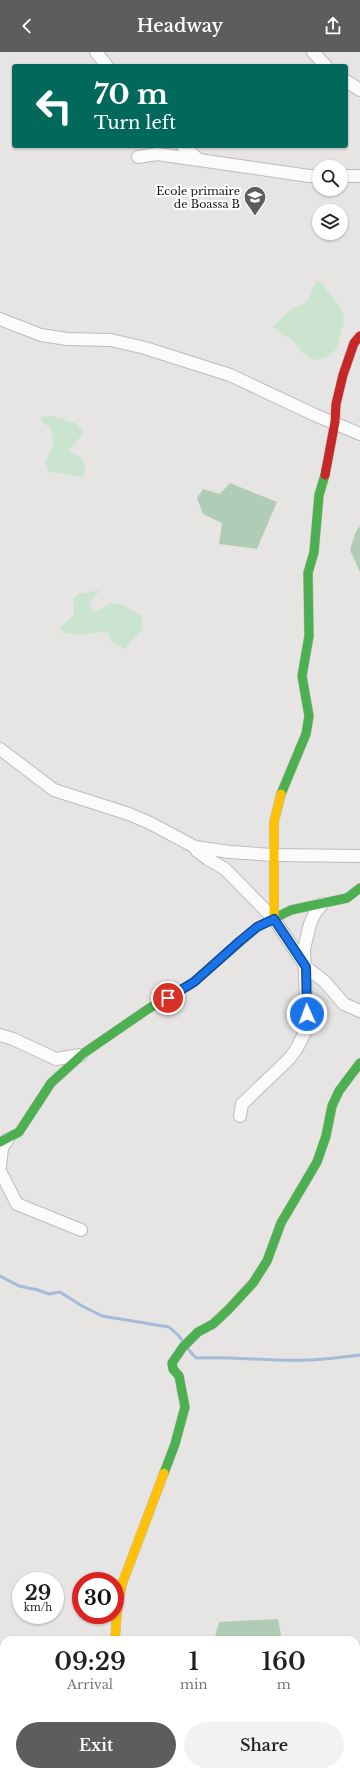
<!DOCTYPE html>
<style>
:root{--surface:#fff;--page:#f2f2f2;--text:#222;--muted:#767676;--accent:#5e5d5c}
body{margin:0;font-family:"Libre Baskerville",serif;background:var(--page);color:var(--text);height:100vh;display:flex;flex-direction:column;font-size:15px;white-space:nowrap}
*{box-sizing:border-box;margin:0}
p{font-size:13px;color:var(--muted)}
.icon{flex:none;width:22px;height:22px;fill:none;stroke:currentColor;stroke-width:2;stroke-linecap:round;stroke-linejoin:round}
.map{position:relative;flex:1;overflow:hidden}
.drawer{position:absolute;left:0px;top:1584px;width:360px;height:140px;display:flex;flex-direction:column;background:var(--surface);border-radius:12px 12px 0 0;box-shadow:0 1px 3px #0004}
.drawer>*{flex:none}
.hud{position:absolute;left:12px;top:12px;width:336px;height:84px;border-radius:4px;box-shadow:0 1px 3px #0004;background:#00695c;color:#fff;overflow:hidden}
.tools{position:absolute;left:312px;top:108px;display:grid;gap:8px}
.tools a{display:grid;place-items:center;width:36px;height:36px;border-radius:50%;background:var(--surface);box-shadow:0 1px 3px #0004;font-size:20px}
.speed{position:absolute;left:12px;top:1520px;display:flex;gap:8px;font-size:20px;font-weight:700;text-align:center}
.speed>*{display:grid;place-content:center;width:52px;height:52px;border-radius:50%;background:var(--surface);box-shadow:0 1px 3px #0004;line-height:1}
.speed small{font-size:10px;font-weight:400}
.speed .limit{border:6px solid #d22;background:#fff;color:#111}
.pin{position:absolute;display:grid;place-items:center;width:34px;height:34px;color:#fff;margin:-17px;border:2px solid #fff;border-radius:50%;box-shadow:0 1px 4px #0007}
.me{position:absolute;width:44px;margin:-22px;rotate:358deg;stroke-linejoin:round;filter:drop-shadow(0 0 3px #0008)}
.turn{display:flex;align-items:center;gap:14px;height:84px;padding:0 16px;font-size:18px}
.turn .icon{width:52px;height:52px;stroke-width:2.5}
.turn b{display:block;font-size:28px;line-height:34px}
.eta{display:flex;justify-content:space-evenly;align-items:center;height:68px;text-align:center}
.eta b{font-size:24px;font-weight:600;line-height:28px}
.cta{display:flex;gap:8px;margin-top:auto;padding:8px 16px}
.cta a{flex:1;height:46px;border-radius:24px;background:var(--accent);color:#fff;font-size:16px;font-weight:600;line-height:46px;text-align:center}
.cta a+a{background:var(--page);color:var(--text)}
header{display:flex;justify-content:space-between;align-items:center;height:52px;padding:0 16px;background:var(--accent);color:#fff;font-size:18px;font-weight:600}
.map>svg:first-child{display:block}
.green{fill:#cae4cf}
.forest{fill:#b1ccb6}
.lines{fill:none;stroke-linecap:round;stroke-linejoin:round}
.stream{stroke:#a4bbda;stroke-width:3}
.street-casing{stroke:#bebcbb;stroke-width:14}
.fast-casing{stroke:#bebcbb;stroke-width:10}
.slow-casing{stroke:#bebcbb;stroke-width:10}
.jam-casing{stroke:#bebcbb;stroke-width:10}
.street{stroke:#fbfbfb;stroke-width:12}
.fast{stroke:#4caf50;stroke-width:9}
.slow{stroke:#ffc107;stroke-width:9}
.jam{stroke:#c62828;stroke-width:9}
.route-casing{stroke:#114b97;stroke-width:10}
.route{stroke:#1a73e8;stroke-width:7}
.labels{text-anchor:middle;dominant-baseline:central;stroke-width:4;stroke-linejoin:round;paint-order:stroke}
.poi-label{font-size:11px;fill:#151413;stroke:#fff;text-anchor:end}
</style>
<header><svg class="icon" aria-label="back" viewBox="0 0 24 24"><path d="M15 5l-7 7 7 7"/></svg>Headway<svg class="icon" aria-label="share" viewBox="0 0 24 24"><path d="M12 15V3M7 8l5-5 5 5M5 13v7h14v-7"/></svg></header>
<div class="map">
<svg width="360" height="1724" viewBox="0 0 360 1724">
<rect width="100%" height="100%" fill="#e7e5e3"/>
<g class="green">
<path d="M317 229 322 231C328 241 337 249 342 259 345 265 344 270 342 277 338 297 335 306 312 308L300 298 291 286 286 285 273 275 292 256 304 252 309 246Z"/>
<path d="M51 364 75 371 84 380 70 397V400C83 406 88 411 83 425 77 425 55 421 49 419L45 410 54 392 51 378 52 377 42 370 40 365Z"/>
<path d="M100 538 89 551 94 560 112 551 123 553 141 563 143 577 124 597 111 589 108 579 82 583 63 581 60 576 74 563 73 547 78 542Z"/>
</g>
<g class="forest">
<path d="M230 431 277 450 257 497 219 492 222 471 203 462 197 446 203 437 220 442Z"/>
<path d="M360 474V520L350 498 356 479Z"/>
<path d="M278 1567 282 1588H214L219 1570Z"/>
</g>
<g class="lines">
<g class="stream">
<path d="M0 1224 19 1234 38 1238 49 1242 60 1240 82 1254 102 1264 169 1275 178 1283 182 1288"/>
<path d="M188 1297 196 1306C234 1304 272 1310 311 1308 327 1307 344 1305 360 1303"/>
</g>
<g class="street-casing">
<g id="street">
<path d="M96 0 107 14"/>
<path d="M313 0 326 14"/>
<path d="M346 29 360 38"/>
<path d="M183 94 199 108 309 124H319"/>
<path d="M138 105 157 102 199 108"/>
<path d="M341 124H360"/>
<path d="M0 267 41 283 67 287 111 288 145 296 230 323 315 363 360 382"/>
<path d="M0 697 54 738 129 762 150 771 195 795 230 800 273 803 360 804"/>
<path d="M195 795 197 799 208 807 225 817 274 867 306 915 325 930 344 952 360 959"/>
<path d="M0 983 13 987 56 1007 81 1003"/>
<path d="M240 1064 242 1052 289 1007 297 996 307 976 304 897 310 872 315 861 322 852"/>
<path d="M0 1114 2 1096 8 1087"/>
<path d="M0 1119 17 1152 81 1178"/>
<path d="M0 1688H4"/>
<path d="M356 1720H360"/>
<path d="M58 1724 60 1720"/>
<path d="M197 1724 206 1720"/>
</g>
</g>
<g class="fast-casing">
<g id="fast">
<path d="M281 742 306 682 309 664 302 624 309 584 308 521 314 500 319 443 325 423"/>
<path d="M0 1090 19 1080 51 1031 84 1001 148 957 194 930 257 875 291 858 347 846 360 836"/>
<path d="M164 1421 175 1392 185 1355 179 1324 173 1317 172 1311 183 1295 198 1280 213 1272 228 1258 253 1231 267 1209 281 1171 317 1110 326 1084 332 1054 339 1039 360 1011"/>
</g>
</g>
<g class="slow-casing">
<g id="slow">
<path d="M274 867V770L281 742"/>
<path d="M115 1588 117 1560 122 1532 164 1421"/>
</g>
</g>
<g class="jam-casing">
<path id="jam" d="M325 423 335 370 336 352 343 323 354 291 360 284"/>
</g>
<use href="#street" class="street"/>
<use href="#fast" class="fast"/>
<use href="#slow" class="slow"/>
<use href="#jam" class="jam"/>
</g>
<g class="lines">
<g class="route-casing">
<path id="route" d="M168 946 194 930 240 889 257 875 274 867 306 915 307 962"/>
</g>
<use href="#route" class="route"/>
</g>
<defs>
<g id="school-pin" transform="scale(1.15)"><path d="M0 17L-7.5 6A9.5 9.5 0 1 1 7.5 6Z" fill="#5e5d5c" stroke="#fff"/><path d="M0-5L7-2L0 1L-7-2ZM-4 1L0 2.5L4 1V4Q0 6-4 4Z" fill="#fff"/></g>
</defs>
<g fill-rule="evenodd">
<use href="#school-pin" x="255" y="145"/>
</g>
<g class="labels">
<g class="poi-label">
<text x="240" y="139">Ecole primaire<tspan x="240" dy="13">de Boassa B</tspan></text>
</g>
</g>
</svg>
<div class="tools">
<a><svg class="icon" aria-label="search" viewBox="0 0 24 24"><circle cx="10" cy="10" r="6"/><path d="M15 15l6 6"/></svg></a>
<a><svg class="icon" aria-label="layers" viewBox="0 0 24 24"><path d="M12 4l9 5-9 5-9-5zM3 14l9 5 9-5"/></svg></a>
</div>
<div class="speed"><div>29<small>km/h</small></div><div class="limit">30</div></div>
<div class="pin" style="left:168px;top:946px;background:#d93025"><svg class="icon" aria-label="arrive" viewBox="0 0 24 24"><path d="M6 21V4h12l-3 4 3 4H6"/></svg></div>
<svg class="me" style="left:307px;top:962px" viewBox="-20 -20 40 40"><circle r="17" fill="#1a73e8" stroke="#fff" stroke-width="3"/><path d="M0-11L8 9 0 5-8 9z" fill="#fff"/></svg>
<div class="hud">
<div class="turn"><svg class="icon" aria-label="left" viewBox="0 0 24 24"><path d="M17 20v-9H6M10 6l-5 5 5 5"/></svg><div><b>70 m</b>Turn left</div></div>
</div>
<section class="drawer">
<div class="eta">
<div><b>09:29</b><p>Arrival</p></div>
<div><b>1</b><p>min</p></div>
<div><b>160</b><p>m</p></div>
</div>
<div class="cta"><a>Exit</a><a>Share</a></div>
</section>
</div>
